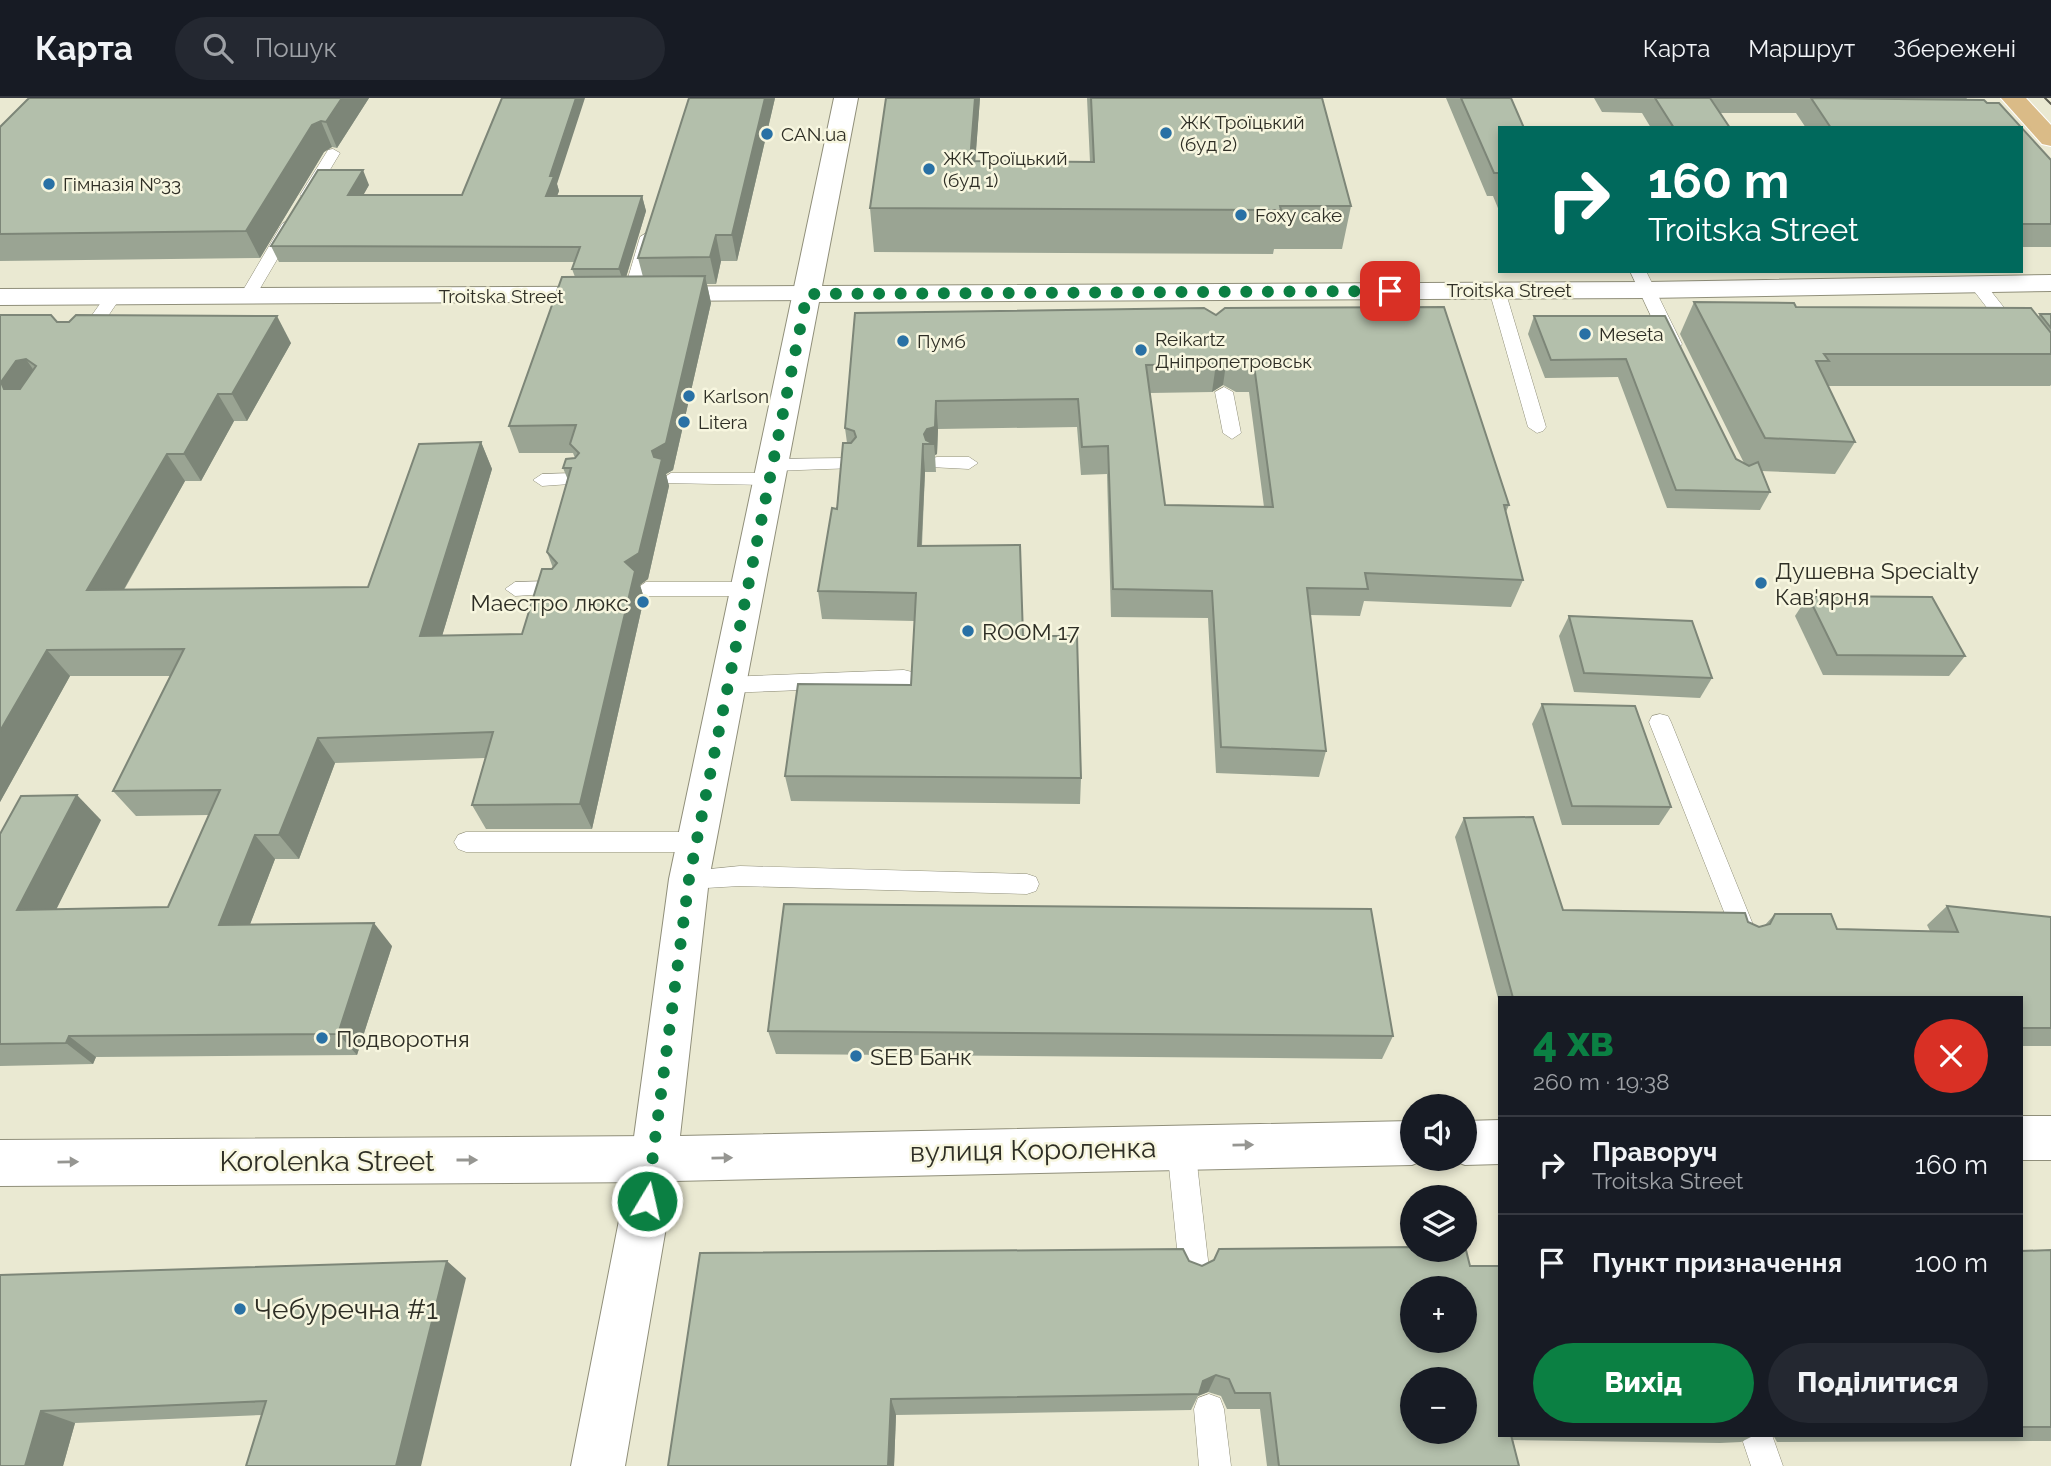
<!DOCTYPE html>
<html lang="uk">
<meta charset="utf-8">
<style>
:root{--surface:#171b24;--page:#242831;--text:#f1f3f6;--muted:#9ea1a6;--line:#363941;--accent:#0b8043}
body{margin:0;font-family:Raleway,sans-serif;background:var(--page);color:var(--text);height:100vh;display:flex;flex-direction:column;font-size:26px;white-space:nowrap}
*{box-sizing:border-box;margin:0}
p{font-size:23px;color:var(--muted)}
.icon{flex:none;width:38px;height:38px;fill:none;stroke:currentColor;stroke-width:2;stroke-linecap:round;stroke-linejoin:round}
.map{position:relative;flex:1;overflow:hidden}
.details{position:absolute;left:1498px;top:898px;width:525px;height:441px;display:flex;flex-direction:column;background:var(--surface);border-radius:0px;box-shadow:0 4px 10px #0003}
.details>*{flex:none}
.banner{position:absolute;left:1498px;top:28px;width:525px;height:147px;border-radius:0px;box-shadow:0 4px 10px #0003;background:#00695c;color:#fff;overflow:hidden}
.controls{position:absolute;left:1400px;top:996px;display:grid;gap:14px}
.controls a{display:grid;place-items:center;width:77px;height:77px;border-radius:50%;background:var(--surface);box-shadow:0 4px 10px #0003;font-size:35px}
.pin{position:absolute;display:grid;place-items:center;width:60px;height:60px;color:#fff;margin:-30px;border-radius:14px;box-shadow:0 4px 10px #0006}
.me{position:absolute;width:77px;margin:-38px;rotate:9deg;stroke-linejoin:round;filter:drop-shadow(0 0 5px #0008)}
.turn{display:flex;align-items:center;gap:24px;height:147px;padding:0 35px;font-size:32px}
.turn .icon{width:91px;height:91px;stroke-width:2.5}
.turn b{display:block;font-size:49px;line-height:60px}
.round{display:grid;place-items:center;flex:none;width:74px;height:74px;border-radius:37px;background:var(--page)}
.summary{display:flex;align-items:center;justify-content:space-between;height:119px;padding:0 35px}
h1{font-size:42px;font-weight:800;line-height:52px;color:var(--accent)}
.cta{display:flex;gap:14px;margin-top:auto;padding:14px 35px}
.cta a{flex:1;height:80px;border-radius:42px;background:var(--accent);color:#fff;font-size:28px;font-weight:800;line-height:80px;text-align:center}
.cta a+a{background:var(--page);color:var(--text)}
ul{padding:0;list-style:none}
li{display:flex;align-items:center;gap:21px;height:98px;padding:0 35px;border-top:2px solid var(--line)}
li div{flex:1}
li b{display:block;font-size:26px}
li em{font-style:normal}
header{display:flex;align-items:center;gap:42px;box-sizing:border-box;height:98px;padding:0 35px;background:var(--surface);border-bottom:2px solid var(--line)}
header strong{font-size:33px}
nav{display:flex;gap:38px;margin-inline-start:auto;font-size:24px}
.search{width:490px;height:63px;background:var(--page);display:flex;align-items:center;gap:18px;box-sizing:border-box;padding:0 24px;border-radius:38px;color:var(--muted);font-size:26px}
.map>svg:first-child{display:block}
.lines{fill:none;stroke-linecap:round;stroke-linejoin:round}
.service-casing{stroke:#908f7a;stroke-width:1}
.minor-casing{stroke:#908f7a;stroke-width:2}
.tertiary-casing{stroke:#908f7a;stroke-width:2}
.primary-casing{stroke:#fff;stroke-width:2}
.service{fill:#fff;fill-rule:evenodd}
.minor{fill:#fff;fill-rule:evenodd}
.tertiary{fill:#fff;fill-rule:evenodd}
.primary{fill:#dabb87;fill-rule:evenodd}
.tram{stroke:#5c5c4f;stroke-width:2}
.wall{fill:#9aa493;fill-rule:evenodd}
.shaded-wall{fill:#7d8678}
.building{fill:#b3bfab;stroke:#7d8678;stroke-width:2;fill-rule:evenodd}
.oneway{fill:#969692}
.route{stroke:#0b8043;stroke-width:12;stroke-dasharray:0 21.6}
.poi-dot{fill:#2971a5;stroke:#f7f6df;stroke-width:2.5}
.labels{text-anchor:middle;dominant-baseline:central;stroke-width:5;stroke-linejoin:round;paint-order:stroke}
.far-poi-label{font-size:19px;fill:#2e2e25;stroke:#f7f6df;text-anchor:start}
.far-street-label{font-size:19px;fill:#2e2e25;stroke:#f7f6df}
.poi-label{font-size:23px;fill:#2e2e25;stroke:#f7f6df;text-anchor:start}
.near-street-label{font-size:28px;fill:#2e2e25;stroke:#f7f6df}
.near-poi-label{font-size:28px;fill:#2e2e25;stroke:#f7f6df;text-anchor:start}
</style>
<header>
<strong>Карта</strong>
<div class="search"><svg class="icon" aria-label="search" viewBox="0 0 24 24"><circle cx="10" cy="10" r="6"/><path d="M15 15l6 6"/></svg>Пошук</div>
<nav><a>Карта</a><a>Маршрут</a><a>Збережені</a></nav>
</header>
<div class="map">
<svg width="2051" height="1368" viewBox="0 0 2051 1368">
<rect width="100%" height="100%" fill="#eae9d2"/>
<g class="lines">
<g class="service-casing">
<g id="service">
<path d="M333 51 340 55 313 100 308 102 303 100 300 97 328 52Z"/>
<path d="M290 121 298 126 255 199 247 204 241 202 239 199 282 126Z"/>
<path d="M648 134 656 139 639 197 631 202 625 200 623 197 640 139Z"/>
<path d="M1630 173H1646L1682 246 1679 250 1673 251 1664 246Z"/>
<path d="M1977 181 1983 183 2051 269V286L2045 285 1971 189 1969 186Z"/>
<path d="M1497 187 1505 192 1546 329 1543 333 1537 335 1528 329 1489 192Z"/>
<path d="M113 194 121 199 89 246H77L75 242 77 238 107 196Z"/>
<path d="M1224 289 1233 294 1241 335 1232 341 1223 335 1215 294Z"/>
<path d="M937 359H969L978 365 969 371 930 369 928 365 930 361Z"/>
<path d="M848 360 855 362 857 366 855 370 772 373 763 367 772 361Z"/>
<path d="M577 375 586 381 584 385 542 388 533 382 542 376Z"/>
<path d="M671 375H770L779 381 770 387 664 385 662 381Z"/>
<path d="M555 483 565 490 562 495 515 498 505 491 515 484Z"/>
<path d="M646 484H747L757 491 747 498H646L636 491Z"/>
<path d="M904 572 912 574 915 580 912 586 904 588 727 595 719 593 716 587 719 581 727 579Z"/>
<path d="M1660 616 1668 618 1671 624 1756 834 1753 842 1744 845 1735 842 1732 834 1649 624 1652 618Z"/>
<path d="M466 734H696L704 737 708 744 704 751 696 754H466L458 751 454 744 458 737Z"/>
<path d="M740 768 1027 776 1036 779 1039 786 1036 793 1027 796 740 788 689 791 681 788 677 781 681 774Z"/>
<path d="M1181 1035 1191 1039 1195 1048 1209 1171 1204 1181 1194 1186 1184 1181 1179 1171 1167 1048 1171 1039Z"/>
<path d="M1209 1296 1220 1300 1224 1311 1231 1368H1199L1194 1311 1198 1300Z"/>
<path d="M1746 1337H1772L1783 1368H1751L1743 1344Z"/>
</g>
</g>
<g class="minor-casing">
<g id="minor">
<path d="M807 188 817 190 821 196 817 202 0 207V191Z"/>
<path d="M654 1038 671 1045 677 1061 671 1077 654 1084 0 1088V1042Z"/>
</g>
</g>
<g class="tertiary-casing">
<g id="tertiary">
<path d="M834 0H858L822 188 1647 184 2051 177V193L1647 200 819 204 709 781 680 1038 1412 1023V1060H1429L1412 1067 674 1083 625 1368H571L631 1061 669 781Z"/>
<rect x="2021" y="1018" width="30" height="44"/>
<path d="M1500 1022V1066L1465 1067 1449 1061 1465 1060V1023Z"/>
</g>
</g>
<g class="primary-casing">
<path id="primary" d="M2001 0H2026L2051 27V48L2042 46Z"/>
</g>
<use href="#service" class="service"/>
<use href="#minor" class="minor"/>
<use href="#tertiary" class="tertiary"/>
<use href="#primary" class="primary"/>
<path class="tram" d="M2045 0 2051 6"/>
</g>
<g class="wall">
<path d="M369 0 337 50 332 49 324 54 260 160 0 163V29Z"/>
<path d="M775 0 737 163H721L716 186H707L711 205 673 372 666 376 669 388 648 481 640 487 644 500 592 731H486L472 707 485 660 335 665 299 761H275L250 826 392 848 357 957 96 959 93 966 0 968V736L101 722 56 811 168 809 209 717 136 718 113 693 170 578H70L0 704V217L57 224 291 245 247 323H234L201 383H185L124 492 368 489 481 344 492 371 442 538 522 536 553 470 547 454 568 382 563 370 575 360 573 355H519L509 328 575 179 572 171 575 164H279L271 148 369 87 363 97H462L557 86 559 93 557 98H642L646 113 626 179H643L638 160Z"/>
<path d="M886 0H980L975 63 1090 64 1087 0H1322L1351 108 1342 151H1274L1273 156 874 154 870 110Z"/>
<path d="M1446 0H1511L1500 30V115L1493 98H1487Z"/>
<path d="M1594 0H1967L1966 2H1984L1987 5H1999L2051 62V149H2021V30H1806L1796 15H1720L1730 30H1651L1642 15 1602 14Z"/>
<path d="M1694 204 1796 209 2038 219 2040 216H2051V287L2050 288H1828L1855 344 1835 376 1761 373 1770 394 1760 412 1667 410 1618 279 1545 280 1528 236 1534 218H1665L1736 361 1744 365 1680 236Z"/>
<path d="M1204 210 1509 407 1506 414 1523 482 1511 509 1364 503 1360 518 1310 517 1326 653 1319 679 1216 675 1208 520 1111 519 1107 376 1081 377 1077 329 938 331 937 356 935 357 936 374H925L922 448 1023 538 1081 680 1080 706 791 703 785 678 911 587 915 523 822 521 818 493 837 411 847 345 845 330ZM1223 287 1236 294H1249L1264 409 1165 407 1150 295 1212 294Z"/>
<path d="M1808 498 1965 558 1949 578 1823 577 1795 518Z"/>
<path d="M1569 518 1712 580 1700 600 1574 594 1559 538Z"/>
<path d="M1542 606 1671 709 1659 727H1562L1532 626Z"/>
<path d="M1464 720 1563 812 1759 829 1764 828 1775 816 1837 831 1930 833 1927 827 1947 808 2051 819V948H2021V900H1500V908L1455 739Z"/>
<path d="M768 933 1393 938 1382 961 776 956Z"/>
<path d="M2051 1152V1343L1777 1344 1773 1337H2021V1153Z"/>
<path d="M1189 1163 1500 1337H1755L1741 1344 1720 1345 1513 1342 1519 1368H1267L1260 1311H1227L1221 1298 1208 1294 1198 1298 1191 1312 896 1317 894 1368H668Z"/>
<path d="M0 1177 466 1180 262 1317 75 1325 63 1368H0Z"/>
</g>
<g class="shaded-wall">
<path d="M342 0H369L337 50 326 24Z"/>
<path d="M576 0H585L557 86 559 93 551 113 546 98 550 78Z"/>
<path d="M765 0H775L737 163 732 137Z"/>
<path d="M975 0H980L972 107 970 63Z"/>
<path d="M321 23 332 49 324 54 260 160 246 133 312 27Z"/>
<path d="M363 72 369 87 355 112 348 97Z"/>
<path d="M642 98 646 113 624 186 619 171Z"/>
<path d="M716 137 721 163 716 186 710 159Z"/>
<path d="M705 178 711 205 673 372 666 376 669 388 648 481 640 487 644 500 592 731 580 706 625 464 652 353Z"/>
<path d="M277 218 291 245 247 323 232 296Z"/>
<path d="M1227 259 1223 287 1212 294 1216 266Z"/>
<path d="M26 261 45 289 21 311 4 291 1 284 16 263Z"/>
<path d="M218 296 234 323 201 383 184 356Z"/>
<path d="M936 303 938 331 937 356 935 357 934 346H924V336Z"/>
<path d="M481 344 492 371 434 565 420 538Z"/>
<path d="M923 346 925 374 920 475 918 448Z"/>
<path d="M167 356 185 383 108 519 87 492Z"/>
<path d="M47 552 70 578 0 704V633Z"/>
<path d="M318 640 335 665 299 761 279 737Z"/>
<path d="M77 697 101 722 44 836 17 812Z"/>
<path d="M255 737 275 761 241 850 219 827Z"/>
<path d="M374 825 392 848 357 957 338 936Z"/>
<path d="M69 938 96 959 93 966 66 945Z"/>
<path d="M447 1163 466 1180 421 1368H396Z"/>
<path d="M1216 1277 1208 1294 1198 1298 1203 1283Z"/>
<path d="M891 1301 896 1317 894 1368H888Z"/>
<path d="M41 1313 75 1325 63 1368H25Z"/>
</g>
<g class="building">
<path d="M29 0H342L326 24 321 23 312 27 246 133 0 136V29Z"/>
<path d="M502 0H576L550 78H554L546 98H642L619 171H572L580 149 271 148 318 72H363L348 97H462Z"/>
<path d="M689 0H765L732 137H716L710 159 638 160Z"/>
<path d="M886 0H975L970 63 1094 64 1091 0H1322L1351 108H1280L1281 112 870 110Z"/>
<path d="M1461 0H1511L1524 30H1500V76L1499 75H1494Z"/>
<path d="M1655 0H1710L1730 30H1674Z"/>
<path d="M1811 0 1984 2 1987 5H1999L2051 62V126H2021V30H1831Z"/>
<path d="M705 178 666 345 652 353 654 359 662 361 639 455 625 464 635 473 580 706 472 707 493 634 318 640 279 737H255L219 827 374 825 338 936 69 938 66 945 0 946V736L21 698 77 697 17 812 168 809 220 692 113 693 184 551 47 552 0 633V217H51L57 224H69L76 217 277 218 232 296H218L184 356H167L87 492 368 489 419 346 481 344 420 538 522 536 542 471H552L557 465 547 454 571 370H563L566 361 575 360 579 355 570 346 576 327 509 328 562 179ZM26 261 36 268 20 291H4L1 284 16 263Z"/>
<path d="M1694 204 1794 205 1796 209 2031 210 2051 235V256H1824L1829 263H1816L1855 344 1765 340Z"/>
<path d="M1444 209 1509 407H1504L1523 482 1365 475 1368 491 1307 490 1326 653 1221 649 1212 493 1113 491 1108 348 1082 349 1078 301 936 303 935 329 927 331 924 336 926 342 934 346H923L918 448 1020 447 1023 538H1077L1081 680 785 678 798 586 911 587 916 495 818 493 832 410 837 411 843 345H851L856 339 854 333 845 330 855 215 1204 210 1216 217 1225 210ZM1227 259 1240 267H1254L1273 409 1165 407 1146 267 1216 266Z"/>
<path d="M2040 216H2051V230Z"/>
<path d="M1534 218H1665L1736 361 1749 368 1758 364 1770 394 1676 392 1626 261 1551 262Z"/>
<path d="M1808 498 1932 499 1965 558 1837 557Z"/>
<path d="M1569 518 1692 523 1712 580 1584 575Z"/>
<path d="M1542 606 1635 608 1671 709 1572 708Z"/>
<path d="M1533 719 1563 812 1745 815 1748 824 1759 829 1770 826 1775 816H1831L1837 831 1958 834 1947 808 2051 819V930H2021V900H1513L1464 720Z"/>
<path d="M784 806 1371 811 1393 938 768 933Z"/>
<path d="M1465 1148 1470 1168H1500V1337H1511L1519 1368H1279L1270 1295H1235L1229 1281 1216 1277 1203 1283 1199 1296 891 1301 888 1368H668L700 1155 1183 1151 1189 1163 1202 1168 1214 1162 1219 1151 1412 1149V1152H1465ZM1412 1190H1465V1242H1412ZM1412 1281H1465V1334H1412Z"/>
<path d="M2051 1152V1329H2021V1153Z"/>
<path d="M447 1163 396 1368H246L266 1303 41 1313 25 1368H0V1177Z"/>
</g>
<defs><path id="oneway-solid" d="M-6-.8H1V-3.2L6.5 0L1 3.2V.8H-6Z" transform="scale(1.75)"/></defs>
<g class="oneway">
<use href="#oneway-solid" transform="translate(1243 1047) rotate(-1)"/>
<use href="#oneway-solid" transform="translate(722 1060) rotate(-1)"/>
<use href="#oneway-solid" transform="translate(467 1062)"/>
<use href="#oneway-solid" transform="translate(68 1064) rotate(-1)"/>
</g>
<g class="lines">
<path class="route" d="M647 1103 689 781 807 196 1390 193"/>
</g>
<g class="poi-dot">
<circle cx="1166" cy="35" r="7"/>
<circle cx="767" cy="36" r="7"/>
<circle cx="929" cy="71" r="7"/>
<circle cx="49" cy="86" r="7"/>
<circle cx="1241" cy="117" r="7"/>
<circle cx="1585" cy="236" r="7"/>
<circle cx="903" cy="243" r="7"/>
<circle cx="1141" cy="252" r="7"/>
<circle cx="689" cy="298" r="7"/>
<circle cx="684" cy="324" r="7"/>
<circle cx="1761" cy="485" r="7"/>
<circle cx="643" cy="504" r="7"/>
<circle cx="968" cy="533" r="7"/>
<circle cx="322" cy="940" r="7"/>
<circle cx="856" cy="958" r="7"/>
<circle cx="240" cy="1211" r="7"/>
</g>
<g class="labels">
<g class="far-poi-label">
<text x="1180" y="24">ЖК Троїцький<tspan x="1180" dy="22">(буд 2)</tspan></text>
<text x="781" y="36">CAN.ua</text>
<text x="943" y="60">ЖК Троїцький<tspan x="943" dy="22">(буд 1)</tspan></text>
<text x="63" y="86">Гімназія №33</text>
<text x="1255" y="117">Foxy cake</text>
<text x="1599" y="236">Meseta</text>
<text x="1155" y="241">Reikartz<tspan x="1155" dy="22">Дніпропетровськ</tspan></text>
<text x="917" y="243">Пумб</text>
<text x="703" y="298">Karlson</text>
<text x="698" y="324">Litera</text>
</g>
<g class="far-street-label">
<text x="1509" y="192">Troitska Street</text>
<text x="501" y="198">Troitska Street</text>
</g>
<g class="poi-label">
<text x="1775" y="472">Душевна Specialty<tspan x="1775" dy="26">Кав'ярня</tspan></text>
<text x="629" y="504" text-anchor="end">Маестро люкс</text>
<text x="982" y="533">ROOM 17</text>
<text x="336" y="940">Подворотня</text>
<text x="870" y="958">SEB Банк</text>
</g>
<g class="near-street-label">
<text transform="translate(1033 1052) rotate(-1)">вулиця Короленка</text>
<text x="327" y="1063">Korolenka Street</text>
</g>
<g class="near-poi-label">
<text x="254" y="1211">Чебуречна #1</text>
</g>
</g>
</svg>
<div class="controls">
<a><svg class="icon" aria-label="sound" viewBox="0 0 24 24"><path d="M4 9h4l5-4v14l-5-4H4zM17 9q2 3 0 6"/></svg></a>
<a><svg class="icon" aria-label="layers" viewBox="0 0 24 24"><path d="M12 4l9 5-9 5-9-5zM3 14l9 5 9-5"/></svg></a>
<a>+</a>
<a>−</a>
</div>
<div class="pin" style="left:1390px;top:193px;background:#d93025"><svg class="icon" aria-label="arrive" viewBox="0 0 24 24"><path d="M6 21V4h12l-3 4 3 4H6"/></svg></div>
<svg class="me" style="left:647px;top:1103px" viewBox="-20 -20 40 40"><circle r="17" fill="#0b8043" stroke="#fff" stroke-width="3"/><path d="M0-11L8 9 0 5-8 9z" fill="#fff"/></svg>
<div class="banner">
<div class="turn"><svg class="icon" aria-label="right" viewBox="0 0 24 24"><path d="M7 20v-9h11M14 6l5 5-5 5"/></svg><div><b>160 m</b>Troitska Street</div></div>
</div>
<section class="details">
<div class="summary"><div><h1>4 хв</h1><p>260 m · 19:38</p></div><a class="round" style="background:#d93025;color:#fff"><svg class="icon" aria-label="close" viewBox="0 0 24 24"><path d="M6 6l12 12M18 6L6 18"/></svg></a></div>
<ul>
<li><svg class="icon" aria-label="right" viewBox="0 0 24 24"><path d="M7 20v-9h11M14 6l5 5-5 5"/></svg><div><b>Праворуч</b><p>Troitska Street</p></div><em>160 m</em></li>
<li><svg class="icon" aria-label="arrive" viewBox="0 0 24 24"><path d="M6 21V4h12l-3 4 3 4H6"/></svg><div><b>Пункт призначення</b></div><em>100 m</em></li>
</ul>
<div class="cta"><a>Вихід</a><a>Поділитися</a></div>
</section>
</div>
